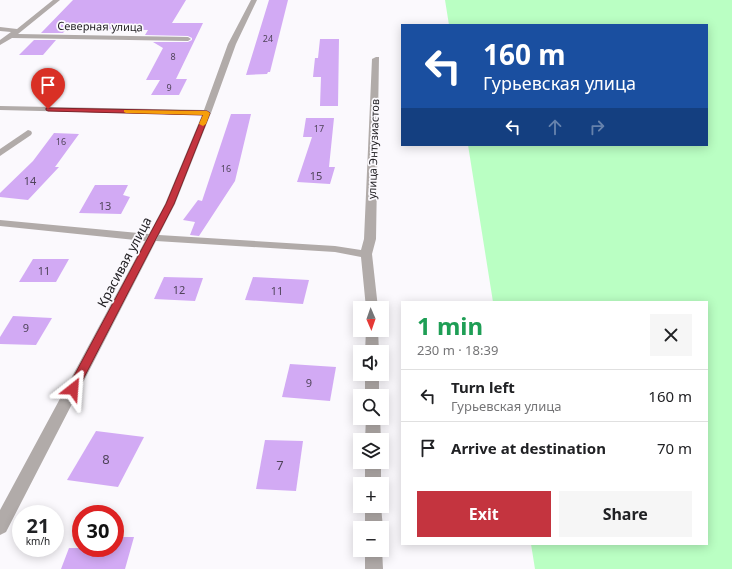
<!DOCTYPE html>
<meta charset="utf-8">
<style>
:root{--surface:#fff;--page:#f6f6f6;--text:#202124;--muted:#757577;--line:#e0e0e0;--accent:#c4343f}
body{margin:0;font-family:"Noto Sans",sans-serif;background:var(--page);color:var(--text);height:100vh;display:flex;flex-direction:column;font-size:15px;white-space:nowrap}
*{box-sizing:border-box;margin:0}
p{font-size:13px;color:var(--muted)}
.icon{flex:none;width:22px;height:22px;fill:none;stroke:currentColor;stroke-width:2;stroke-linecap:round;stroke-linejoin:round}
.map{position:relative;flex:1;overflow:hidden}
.details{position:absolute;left:401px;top:301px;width:307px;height:244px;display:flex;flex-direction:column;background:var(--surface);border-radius:0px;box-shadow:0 2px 10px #0003}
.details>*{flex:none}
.top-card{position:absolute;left:401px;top:24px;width:307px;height:122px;border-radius:0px;box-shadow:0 2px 10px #0003;background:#1a4fa0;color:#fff;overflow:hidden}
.needle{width:26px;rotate:178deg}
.fabs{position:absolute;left:353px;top:301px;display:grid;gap:8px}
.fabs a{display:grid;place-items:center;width:36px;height:36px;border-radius:0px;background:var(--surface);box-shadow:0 2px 10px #0003;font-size:20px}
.speed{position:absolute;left:12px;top:505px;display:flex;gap:8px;font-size:20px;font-weight:700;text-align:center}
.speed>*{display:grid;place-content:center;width:52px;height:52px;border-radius:50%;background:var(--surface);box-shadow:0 2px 10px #0003;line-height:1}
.speed small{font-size:10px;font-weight:400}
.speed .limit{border:6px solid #d22;background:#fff;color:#111}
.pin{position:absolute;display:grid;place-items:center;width:34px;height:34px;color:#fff;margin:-41px -17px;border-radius:50% 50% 50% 0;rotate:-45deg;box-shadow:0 0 4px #0007}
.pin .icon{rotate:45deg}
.me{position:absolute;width:44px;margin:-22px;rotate:28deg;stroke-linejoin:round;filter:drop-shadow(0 0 3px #0008)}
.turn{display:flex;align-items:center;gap:14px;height:84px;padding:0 16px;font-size:18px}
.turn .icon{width:52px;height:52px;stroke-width:2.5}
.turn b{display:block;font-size:28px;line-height:34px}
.lanes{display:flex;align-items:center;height:38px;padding:0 16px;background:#0003;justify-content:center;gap:20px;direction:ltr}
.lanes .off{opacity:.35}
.round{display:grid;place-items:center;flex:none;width:42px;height:42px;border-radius:0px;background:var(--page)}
.overview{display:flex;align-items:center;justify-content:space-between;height:68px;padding:0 16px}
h1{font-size:24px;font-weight:700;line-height:30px;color:#1e9e55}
.button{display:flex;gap:8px;margin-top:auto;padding:8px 16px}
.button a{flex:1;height:46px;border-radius:0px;background:var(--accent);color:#fff;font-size:16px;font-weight:700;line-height:46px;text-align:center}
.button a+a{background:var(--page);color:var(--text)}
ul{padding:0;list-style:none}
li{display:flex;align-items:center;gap:12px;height:52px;padding:0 16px;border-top:1px solid var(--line)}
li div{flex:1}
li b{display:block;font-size:15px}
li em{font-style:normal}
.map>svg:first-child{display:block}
.green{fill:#baffc3}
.building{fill:#d2aaf4}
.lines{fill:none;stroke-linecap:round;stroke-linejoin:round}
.minor{fill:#b1aba9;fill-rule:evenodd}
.route{fill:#c4343f;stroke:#7f2229}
.slow{fill:#f59e0b}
.labels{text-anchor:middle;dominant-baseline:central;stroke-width:3.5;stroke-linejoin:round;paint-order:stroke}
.far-number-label{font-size:9px;fill:#50445a}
.far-street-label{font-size:11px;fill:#242226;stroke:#fbf9fd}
.number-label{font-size:11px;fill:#50445a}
.street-label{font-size:13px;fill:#242226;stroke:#fbf9fd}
.near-number-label{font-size:13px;fill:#50445a}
</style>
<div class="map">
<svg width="732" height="569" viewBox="0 0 732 569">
<rect width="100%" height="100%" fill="#fbf9fd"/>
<path class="green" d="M445 0H732V569H535L531 544H707V302H493L468 145H707V25H449Z"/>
<g class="building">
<path d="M73 0H186L172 23H203L176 79H187L179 95H151L160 80H146L163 48 153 42H188L192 40V38L188 36 145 35 148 30 67 28 63 33H41Z"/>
<path d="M269 0H288L270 72H268L267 74 246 75Z"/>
<path d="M320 39H339L338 106H320L321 77H313L315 58H318Z"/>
<path d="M34 40H56L43 55H19Z"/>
<path d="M231 114H251L235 181 199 236 190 235 195 222 183 220 198 200 202 201Z"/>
<path d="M306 118H334L329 167H335L330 184 297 182 312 137H303Z"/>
<path d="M54 133 79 134 55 167H59L28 200 0 197V193L33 161Z"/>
<path d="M95 185H128L123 195 130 197 121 214 79 213Z"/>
<path d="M33 259H69L56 282H19Z"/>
<path d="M164 277 203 278 195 301 154 299Z"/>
<path d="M253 277 309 280 303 304 245 300Z"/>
<path d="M13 316 52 318 36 345 0 344V337Z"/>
<path d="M290 364 336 367 330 401 282 397Z"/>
<path d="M96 431 144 437 118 487 67 480Z"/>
<path d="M265 440 303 441 296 491 256 489Z"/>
<path d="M115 537H134L125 569H61L69 548H115Z"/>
</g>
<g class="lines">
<g class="minor">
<path d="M53 0H60L18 34 188 37 191 39 188 41 12 38 0 45V40L11 32 0 31V27L17 29Z"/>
<path d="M251 0H257L236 44 211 113 175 204 159 235 335 246 361 250 364 239 372 59 376 57H379L376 239 372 254 378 308H366L361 257 335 252 156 241 6 532 0 535V510L145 241 0 226V220L149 234 165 204 202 115 0 110V106L204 110 228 44Z"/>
<path d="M28 130 31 131 32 133 31 135 0 156V149Z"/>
<path d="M366 330H378L379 352H365Z"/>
<rect x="365" y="374" width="14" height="22"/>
<path d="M366 418H380L381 440H365Z"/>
<rect x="365" y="462" width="16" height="22"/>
<path d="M365 506H381L383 528 382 529 365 528Z"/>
<path d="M382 548 383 569H365V550H382Z"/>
</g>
</g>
<path class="route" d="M46 108 207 111 210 113 174 204 78 389 77 392H69L67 389 166 204 203 115 48 111 46 110Z"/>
<path class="slow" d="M124 110 207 111 210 113 206 124 203 126 199 124 203 115 126 113 124 112Z"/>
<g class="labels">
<g class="far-number-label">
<text x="268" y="38">24</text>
<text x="173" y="56">8</text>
<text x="169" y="87">9</text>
<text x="319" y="128">17</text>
<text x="61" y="141">16</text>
<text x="226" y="168">16</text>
</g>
<g class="far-street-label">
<text transform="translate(100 26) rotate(1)">Северная улица</text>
<text transform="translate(373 149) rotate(-88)">улица Энтузиастов</text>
</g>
<g class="number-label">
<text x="316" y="175">15</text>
<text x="30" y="180">14</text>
<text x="105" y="205">13</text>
<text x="44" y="270">11</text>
<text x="179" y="289">12</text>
<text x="277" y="290">11</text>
<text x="26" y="327">9</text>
<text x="309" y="382">9</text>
</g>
<g class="street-label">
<text transform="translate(124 262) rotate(-62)">Красивая улица</text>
</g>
<g class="near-number-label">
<text x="106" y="459">8</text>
<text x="280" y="465">7</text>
</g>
</g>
</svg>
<div class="fabs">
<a><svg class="needle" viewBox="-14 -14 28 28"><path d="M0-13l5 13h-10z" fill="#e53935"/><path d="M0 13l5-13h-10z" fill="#757577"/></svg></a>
<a><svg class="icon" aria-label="sound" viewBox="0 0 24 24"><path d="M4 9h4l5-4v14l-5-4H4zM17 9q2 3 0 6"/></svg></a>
<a><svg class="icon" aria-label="search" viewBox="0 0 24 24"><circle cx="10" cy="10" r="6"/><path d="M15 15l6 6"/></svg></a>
<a><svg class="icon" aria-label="layers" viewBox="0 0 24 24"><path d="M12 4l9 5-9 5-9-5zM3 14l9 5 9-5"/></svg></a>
<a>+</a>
<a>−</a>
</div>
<div class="speed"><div>21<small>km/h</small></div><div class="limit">30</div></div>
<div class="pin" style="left:48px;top:109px;background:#d93025"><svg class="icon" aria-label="arrive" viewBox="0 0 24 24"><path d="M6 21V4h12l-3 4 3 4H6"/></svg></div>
<svg class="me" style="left:73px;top:389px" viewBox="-20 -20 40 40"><path d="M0-17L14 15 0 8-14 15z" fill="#c4343f" stroke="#fff" stroke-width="4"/></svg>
<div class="top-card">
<div class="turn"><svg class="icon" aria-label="left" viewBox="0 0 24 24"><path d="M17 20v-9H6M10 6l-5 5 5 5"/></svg><div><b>160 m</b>Гурьевская улица</div></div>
<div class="lanes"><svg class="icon" aria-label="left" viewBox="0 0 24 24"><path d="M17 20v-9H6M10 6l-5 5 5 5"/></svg><svg class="icon off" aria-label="ahead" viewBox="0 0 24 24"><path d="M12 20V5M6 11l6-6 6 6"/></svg><svg class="icon off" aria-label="right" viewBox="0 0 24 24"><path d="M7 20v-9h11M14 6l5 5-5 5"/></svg></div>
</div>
<section class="details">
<div class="overview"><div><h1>1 min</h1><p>230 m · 18:39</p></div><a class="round"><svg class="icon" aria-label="close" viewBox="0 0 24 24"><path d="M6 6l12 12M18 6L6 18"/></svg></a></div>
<ul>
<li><svg class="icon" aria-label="left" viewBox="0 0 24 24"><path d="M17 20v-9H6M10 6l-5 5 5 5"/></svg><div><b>Turn left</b><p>Гурьевская улица</p></div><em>160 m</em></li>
<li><svg class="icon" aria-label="arrive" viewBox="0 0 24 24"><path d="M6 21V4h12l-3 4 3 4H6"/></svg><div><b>Arrive at destination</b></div><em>70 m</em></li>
</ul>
<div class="button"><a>Exit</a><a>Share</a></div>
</section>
</div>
